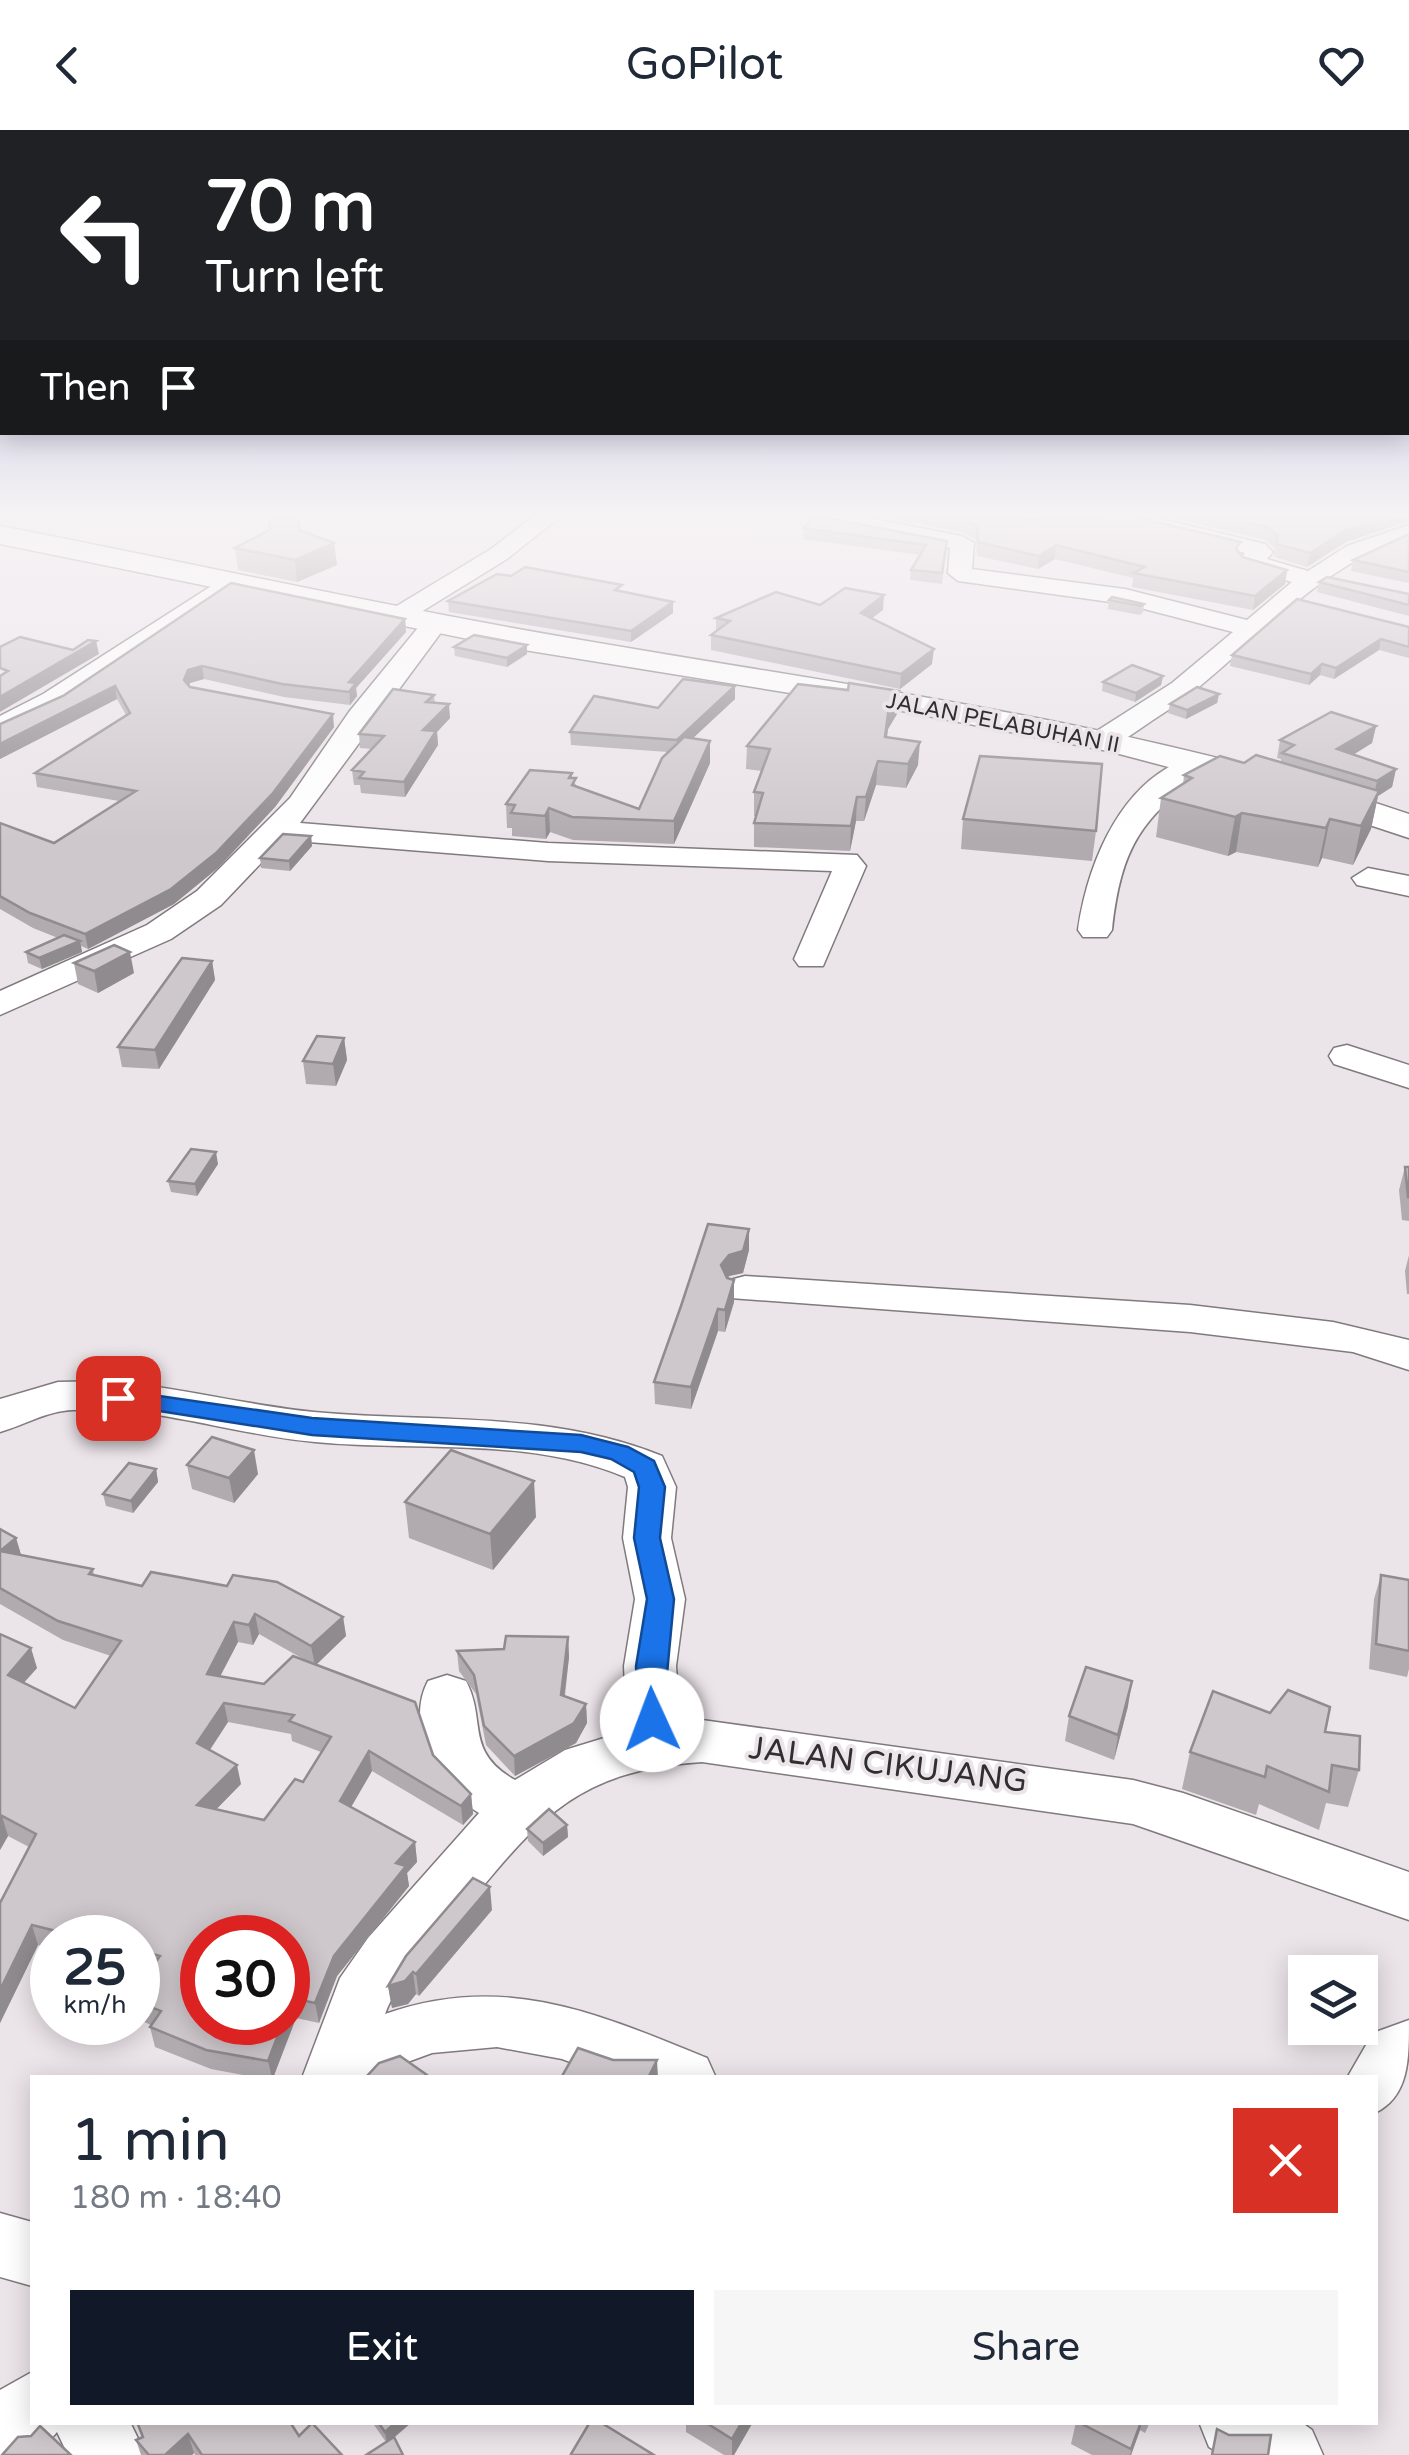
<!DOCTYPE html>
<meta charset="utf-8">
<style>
:root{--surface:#fff;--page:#f6f6f7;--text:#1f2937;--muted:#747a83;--accent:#111827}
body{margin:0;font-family:"Varela Round",sans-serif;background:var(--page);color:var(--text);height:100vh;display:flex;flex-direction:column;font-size:38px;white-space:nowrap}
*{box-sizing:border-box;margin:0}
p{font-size:32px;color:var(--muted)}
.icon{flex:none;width:55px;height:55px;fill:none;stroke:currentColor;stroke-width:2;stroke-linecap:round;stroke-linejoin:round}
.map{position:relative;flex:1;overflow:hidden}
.details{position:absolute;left:30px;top:1945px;width:1348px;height:350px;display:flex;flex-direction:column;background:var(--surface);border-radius:0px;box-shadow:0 5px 25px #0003}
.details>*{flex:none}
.banner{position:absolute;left:0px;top:0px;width:1410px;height:305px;box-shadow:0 5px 25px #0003;background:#202124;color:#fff;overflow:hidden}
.controls{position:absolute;left:1288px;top:1825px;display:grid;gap:20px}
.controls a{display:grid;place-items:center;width:90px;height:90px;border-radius:0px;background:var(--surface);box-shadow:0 5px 25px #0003;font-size:50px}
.speed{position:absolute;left:30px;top:1785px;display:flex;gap:20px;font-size:50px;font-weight:700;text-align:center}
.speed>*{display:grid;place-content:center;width:130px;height:130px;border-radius:50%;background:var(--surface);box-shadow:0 5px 25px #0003;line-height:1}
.speed small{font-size:25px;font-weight:400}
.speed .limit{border:15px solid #d22;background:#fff;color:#111}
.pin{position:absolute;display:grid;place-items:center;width:85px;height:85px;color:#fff;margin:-42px;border-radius:20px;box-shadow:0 5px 15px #0006}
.me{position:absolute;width:110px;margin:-55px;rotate:358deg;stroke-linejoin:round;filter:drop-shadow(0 0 8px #0008)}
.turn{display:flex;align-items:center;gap:35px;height:210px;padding:0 40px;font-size:45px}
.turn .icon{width:130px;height:130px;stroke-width:2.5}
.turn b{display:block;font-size:70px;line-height:85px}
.then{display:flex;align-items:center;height:95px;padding:0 40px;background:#0003;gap:20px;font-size:38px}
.round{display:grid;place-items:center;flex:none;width:105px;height:105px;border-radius:0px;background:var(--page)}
.head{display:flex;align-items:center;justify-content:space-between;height:170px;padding:0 40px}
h1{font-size:60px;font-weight:600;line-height:75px}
.button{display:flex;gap:20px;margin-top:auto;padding:20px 40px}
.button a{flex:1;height:115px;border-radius:0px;background:var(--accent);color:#fff;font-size:40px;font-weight:600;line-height:115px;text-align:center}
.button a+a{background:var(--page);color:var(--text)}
header{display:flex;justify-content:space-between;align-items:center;height:130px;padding:0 40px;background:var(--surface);font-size:45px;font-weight:600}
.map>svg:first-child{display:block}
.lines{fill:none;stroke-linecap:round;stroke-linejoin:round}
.minor-casing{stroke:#80797d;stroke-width:3}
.major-casing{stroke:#80797d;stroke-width:3}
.minor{fill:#fff;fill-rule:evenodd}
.major{fill:#fff;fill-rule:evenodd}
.wall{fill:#b1abaf;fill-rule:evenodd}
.shaded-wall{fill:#908b8e}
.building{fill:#cec7cb;stroke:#908b8e;stroke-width:2.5;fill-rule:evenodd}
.route{fill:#1a73e8;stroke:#114b97;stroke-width:2.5}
.labels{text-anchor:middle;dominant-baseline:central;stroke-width:8;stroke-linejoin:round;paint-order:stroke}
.far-street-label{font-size:22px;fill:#312e30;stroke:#ebe4e9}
.near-street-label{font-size:32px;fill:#312e30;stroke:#ebe4e9}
</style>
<header><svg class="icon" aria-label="back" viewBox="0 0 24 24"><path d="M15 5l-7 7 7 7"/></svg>GoPilot<svg class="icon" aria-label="heart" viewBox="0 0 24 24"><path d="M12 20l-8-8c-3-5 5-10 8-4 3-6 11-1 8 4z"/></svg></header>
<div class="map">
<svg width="1409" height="2325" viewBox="0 0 1409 2325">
<rect width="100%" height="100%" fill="#ebe4e9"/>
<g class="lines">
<g class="minor-casing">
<g id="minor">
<path d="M534 386H561L507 429 408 490H390L386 485 390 480 491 419Z"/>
<path d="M810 386H858L962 406 974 413 972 439 1125 459 1247 490 1292 452 1241 437 1238 432 1245 423 1112 391 1108 386H1149L1265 414 1273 422 1267 429 1308 441 1347 416 1409 395V409C1308 436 1242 534 1156 588 1139 599 1121 614 1102 619L1092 616 1088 610 1092 604 1172 553 1233 502 1125 474 958 451 948 443 950 418 822 393Z"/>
<path d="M230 444 242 451 239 456 63 576 0 606V586L43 564Z"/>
<path d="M435 485 448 493 300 693 548 713 857 725 866 736 823 836H799L794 829 832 741 548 731 283 710 221 775 171 809 0 885V861L147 795 197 761 290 668 349 582 426 488Z"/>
<path d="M1199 625 1209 628 1214 634 1209 640C1141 686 1121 718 1112 800L1107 807H1083L1078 800C1088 731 1123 644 1199 625Z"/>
<path d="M1368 738 1409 746V766L1357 755 1352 748Z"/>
<path d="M1347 915 1409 935V958L1334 934 1329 926 1334 918Z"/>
<path d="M745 1146 1190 1175 1333 1192 1409 1210V1240L1353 1222 1190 1202 730 1168 724 1159 730 1150Z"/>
<path d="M109 1251C178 1257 245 1275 314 1282 432 1293 549 1280 662 1326L676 1357 671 1408 685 1469 676 1536 680 1591 702 1590 1133 1650 1183 1663 1409 1742V1790L1133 1694 702 1632C568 1641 534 1696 454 1791 431 1819 398 1849 385 1884 504 1842 597 1883 707 1928L716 1948H614L562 1929 497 1917 432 1923 364 1948H302L340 1848 368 1808 479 1683C438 1659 404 1596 428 1551L447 1545 466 1551C487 1591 464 1621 515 1650L565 1620 627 1601 624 1536 635 1469 623 1408 628 1357 625 1347C528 1306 418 1322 315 1312 234 1305 155 1275 73 1280 46 1281 25 1295 0 1302V1269L58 1252Z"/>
<path d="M1409 1890C1409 1931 1409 1966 1375 1983V1948H1347L1373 1903Z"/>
<path d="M0 2083 32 2092V2156L0 2147Z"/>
<path d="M32 2242V2292H130L146 2325H68L57 2302 37 2325H0V2260Z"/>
<path d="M1199 2292H1301L1312 2300 1323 2325H1222L1209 2317Z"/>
</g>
</g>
<g class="major-casing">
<path id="major" d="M0 396C196 434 391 478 587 511 865 559 1141 593 1409 684V708L1297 671 1108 621 902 581 518 519 0 414Z"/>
</g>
<use href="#minor" class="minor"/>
<use href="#major" class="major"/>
</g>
<g class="wall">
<path d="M878 386H1015L1036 391 1239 422 1242 427 1287 440 1285 454 1253 480 1132 457 1133 448 1055 429 1038 439 977 426 976 410 963 402Z"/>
<path d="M1165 386H1409V395L1408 391 1346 412 1307 437 1274 427 1275 419 1266 410Z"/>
<path d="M803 398 947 411 942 454 910 450 911 440 920 425 803 409Z"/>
<path d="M300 401 334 413 337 435 297 452 238 440 235 418Z"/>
<path d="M1409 405V453L1351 441 1353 430Z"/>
<path d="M1319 452 1409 464V486L1317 462Z"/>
<path d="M622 461 673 472V483L631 512 449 482 448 471Z"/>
<path d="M1109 470 1144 474 1143 482 1140 485 1108 479Z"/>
<path d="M820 475 883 480 872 488 932 534 900 559 711 520V505L716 502V488Z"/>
<path d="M405 489 406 502 356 558 357 566 350 575 284 567 204 549 190 553 189 556 190 557 334 597 275 677 219 737 174 774 88 819 81 816 82 822 42 839 28 833 26 822 58 808 33 798 0 779V693L54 713 119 671 37 657 35 643 126 585 117 569 0 629V594L63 566Z"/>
<path d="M1409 497V528L1379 520 1334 549 1320 545 1309 555 1230 536 1232 525Z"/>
<path d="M527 515V524L507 537 455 526 454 517Z"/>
<path d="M1163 546 1161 555 1135 572 1102 561 1103 552Z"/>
<path d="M848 560 899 561 897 584 888 599 887 607 918 635 906 658 876 655 864 691H856L850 721 754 717V693L756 686H754V662L762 641 746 639 747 616Z"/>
<path d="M1219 564 1217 573 1186 589 1168 583 1170 574Z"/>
<path d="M434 565 435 573 450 588 437 602 438 615 405 667 361 663 360 655H354L352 640 372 619 360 618 359 604Z"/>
<path d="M735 569 693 608 710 633 674 714 573 710 550 702 546 709 512 706V698H507L506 674 572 643V648L577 657 639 679 668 622 571 615 570 602 658 578Z"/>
<path d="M1376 596 1372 613 1353 625 1396 639 1392 657 1378 666 1371 699 1353 735 1322 728 1318 737 1236 722 1228 726 1156 707 1161 668 1183 654 1184 645 1281 632V629L1277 628 1280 610Z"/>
<path d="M963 689 1096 701 1092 731 961 719Z"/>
<path d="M311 706 312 716 290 741 261 738 260 728Z"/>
<path d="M212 831 215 850 159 939 122 937 118 917Z"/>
<path d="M74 833 134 843 98 863 78 854Z"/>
<path d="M344 908 347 930 336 956 306 954 303 931Z"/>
<path d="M218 1034 197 1066 171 1062 168 1051Z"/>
<path d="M1405 1037H1409V1091L1402 1090 1399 1060Z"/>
<path d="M749 1120 743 1143 729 1146 728 1148 734 1172 725 1202 718 1201 691 1279 655 1274 654 1252 681 1176Z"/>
<path d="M1409 1125V1164H1407L1405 1141Z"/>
<path d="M187 1335 258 1344 234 1373 192 1359Z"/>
<path d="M156 1339 158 1352 133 1383 106 1376 103 1364Z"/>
<path d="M405 1372 536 1387 493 1440 409 1408Z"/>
<path d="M0 1399 16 1408 21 1425 93 1439 94 1445 142 1456 343 1487 346 1506 316 1534 433 1625 471 1664 473 1684 463 1695 372 1641 351 1677 415 1712 417 1732 407 1743 409 1756 337 1846 319 1893 296 1888 273 1948H258L211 1939 155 1917 150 1897 151 1895 138 1889V1856L148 1841 138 1839V1808H52V1818L38 1815 0 1893V1773L29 1717 8 1706 0 1720V1504L37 1538 24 1552 75 1578 111 1526 63 1510 0 1474ZM259 1504 305 1530 264 1554 220 1546 238 1512 253 1515ZM228 1592 291 1604 292 1611 321 1622 303 1652 264 1690 216 1679 241 1654 210 1620Z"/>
<path d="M1381 1445 1409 1450V1539L1407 1547 1369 1539 1374 1469Z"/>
<path d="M568 1507 569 1527 565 1566 586 1574 587 1593 576 1613 515 1646 486 1615 476 1564 459 1541 457 1521 504 1519Z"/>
<path d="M1128 1576 1114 1630 1065 1611 1069 1586Z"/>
<path d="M1270 1583 1325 1602 1359 1640 1348 1677 1326 1673 1319 1700 1259 1674 1256 1685 1182 1659 1190 1622Z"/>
<path d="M567 1695 568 1707 543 1726 528 1711 527 1699Z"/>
<path d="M492 1780 419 1866 416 1864 408 1874 392 1878 388 1856Z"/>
<path d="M137 2292 299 2306 342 2325H195L194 2323 192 2325H141L136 2310 142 2307Z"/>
<path d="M372 2292H412L394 2308 386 2312Z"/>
<path d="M686 2292H753L734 2325H724L686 2302Z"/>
<path d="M1076 2292H1150L1145 2303 1140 2300 1131 2325H1092L1071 2314Z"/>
</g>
<g class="shaded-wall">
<path d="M1388 386H1409L1408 391 1346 412 1307 437 1310 423 1348 399Z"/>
<path d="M334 413 337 435 297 452 295 430Z"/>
<path d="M1056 415 1055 429 1038 439 1039 426Z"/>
<path d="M1287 440 1285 454 1253 480 1255 466Z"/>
<path d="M884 465 883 480 860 497 861 483Z"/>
<path d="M673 472V483L631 512V501Z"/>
<path d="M405 489 406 502 356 558 357 566 350 575 349 552Z"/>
<path d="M1381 509 1379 520 1334 549 1336 538Z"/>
<path d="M96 511 99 524 0 582V567Z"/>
<path d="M527 515V524L507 537V528Z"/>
<path d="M934 519 932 534 900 559 901 544Z"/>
<path d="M1322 534 1320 545 1309 555 1311 544Z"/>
<path d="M202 536 204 549 190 553 186 563 184 550 188 540Z"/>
<path d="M1163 546 1161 555 1135 572 1136 563Z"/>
<path d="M115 556 117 569 0 629V614Z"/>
<path d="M735 556V569L677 623V610Z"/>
<path d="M899 561 897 584 888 599 884 630 889 576Z"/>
<path d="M1219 564 1217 573 1186 589 1187 580Z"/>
<path d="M449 574 450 588 437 602 438 615 405 667 404 652 423 600Z"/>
<path d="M333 584 334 597 275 677 219 737 174 774 88 819 85 804Z"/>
<path d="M1376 596 1372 613 1333 637 1337 619Z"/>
<path d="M710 611V633L674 714V691Z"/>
<path d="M920 612 918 635 906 658 908 634Z"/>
<path d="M878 631 876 655 864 691 866 667Z"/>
<path d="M1396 639 1392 657 1378 666 1371 699 1353 735 1361 696 1373 669 1377 651Z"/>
<path d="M857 667 856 691 850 721 851 696Z"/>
<path d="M549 678 550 702 546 709 545 686Z"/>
<path d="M1242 683 1236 722 1228 726 1235 687Z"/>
<path d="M1330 689 1322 728 1318 737 1326 698Z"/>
<path d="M311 706 312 716 290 741 289 731Z"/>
<path d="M80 811 82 822 42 839 39 828Z"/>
<path d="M130 822 134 843 98 863 94 841Z"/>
<path d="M212 831 215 850 159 939 155 920Z"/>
<path d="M344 908 347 930 336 956 333 934Z"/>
<path d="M216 1022 218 1034 197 1066 195 1054Z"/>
<path d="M749 1099V1120L743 1143 729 1146 721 1157V1135Z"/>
<path d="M734 1150V1172L725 1202V1180Z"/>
<path d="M718 1179V1201L691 1279V1257Z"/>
<path d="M254 1320 258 1344 234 1373 229 1348Z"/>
<path d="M156 1339 158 1352 133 1383 131 1371Z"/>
<path d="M534 1351 536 1387 493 1440 490 1404Z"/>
<path d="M16 1408 22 1428 0 1421Z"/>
<path d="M255 1484 259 1504 253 1515 249 1495Z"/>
<path d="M343 1487 346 1506 315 1536 311 1516Z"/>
<path d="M234 1492 238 1512 211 1564 207 1544Z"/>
<path d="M568 1507 569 1527 562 1585 561 1565Z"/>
<path d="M31 1518 37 1538 14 1564 8 1545Z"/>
<path d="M1132 1551 1128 1576 1114 1630 1118 1605Z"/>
<path d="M224 1573 228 1592 201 1633 197 1613Z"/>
<path d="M586 1574 587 1593 576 1613 515 1646 514 1626Z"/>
<path d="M369 1621 372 1641 343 1691 340 1671Z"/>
<path d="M237 1635 241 1654 201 1695 197 1675Z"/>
<path d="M471 1664 473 1684 463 1695 461 1676Z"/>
<path d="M2 1686 8 1706 0 1720V1689Z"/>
<path d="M567 1695 568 1707 543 1726V1713Z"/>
<path d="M415 1712 417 1732 407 1743 409 1756 337 1846 319 1893 315 1873 334 1826 396 1733Z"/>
<path d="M490 1757 492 1780 419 1866 416 1844Z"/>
<path d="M32 1795 38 1815 0 1893V1860Z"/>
<path d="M413 1842 416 1864 408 1874 392 1878 388 1856Z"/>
<path d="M292 1868 296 1888 273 1948H272L268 1931 283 1892H288V1879Z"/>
<path d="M657 1930 658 1948H648Z"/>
<path d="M396 2292H412L387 2313 385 2302Z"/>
<path d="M742 2292H753L734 2325H732V2309Z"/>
<path d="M1141 2292H1142L1140 2300 1131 2325H1130Z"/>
<path d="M188 2304 194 2323 192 2325H165Z"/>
</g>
<g class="building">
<path d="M270 386H298L299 400 334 413 295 430 235 418 270 400Z"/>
<path d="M817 386 947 411 942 443 911 440 926 415 803 398Z"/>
<path d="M947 386H1015L1036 391 1047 386H1132L1241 412 1236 418 1242 427 1287 440 1255 466 1133 443 1145 437 1056 415 1039 426 978 412 977 396 964 389Z"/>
<path d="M1221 386H1388L1348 399 1310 423 1276 414 1278 406 1268 397Z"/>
<path d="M1407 405H1409V442L1353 430Z"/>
<path d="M525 437 622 455 615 460 673 472 631 501 448 471 497 444 511 446Z"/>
<path d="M1327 447 1409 464V475L1319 452Z"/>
<path d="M231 453 405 489 349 552 356 553 349 562 282 554 202 536 188 540 184 550 190 557 333 584 273 663 216 723 171 759 85 804 30 783 0 766V693L54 713 136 661 35 643 130 583 115 556 0 614V594L63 566Z"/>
<path d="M845 458 884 465 861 483 934 519 901 544 711 505 730 491 716 488 776 462 820 475Z"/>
<path d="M1112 467 1144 474 1141 476 1109 470Z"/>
<path d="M1297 469 1409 497V517L1381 509 1336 538 1322 534 1311 544 1232 525Z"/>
<path d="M474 505 527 515 507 528 454 517Z"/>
<path d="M20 507 73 520 88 510 96 511 0 567V546L8 541 0 538V517Z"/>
<path d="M1132 535 1163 546 1136 563 1103 552Z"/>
<path d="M683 549 735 556 677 610 570 602 594 566 658 578Z"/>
<path d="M849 553 899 561 889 576 885 607 920 612 908 634 878 631 866 667H857L851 696 754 693 763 663 754 662 770 619 747 616 798 554 848 560Z"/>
<path d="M1197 557 1219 564 1187 580 1170 574Z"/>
<path d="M393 559 434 565 426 572 449 574 423 600 436 601 404 652 359 648 364 642 352 640 384 606 359 604Z"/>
<path d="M1331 582 1376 596 1337 619 1396 639 1377 651 1282 623 1294 615 1280 610Z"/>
<path d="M684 607 710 611 674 691 572 687 549 678 545 686 511 683 515 675 506 674 530 640 572 643 569 648H576L572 655 639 679 662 628Z"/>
<path d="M1256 625 1379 661 1361 696 1330 689 1326 698 1242 683 1235 687 1161 668 1192 648 1184 645 1220 626 1244 633Z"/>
<path d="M980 626 1102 634 1096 701 963 689Z"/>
<path d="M283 704 311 706 289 731 260 728Z"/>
<path d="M64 805 80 811 39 828 26 822Z"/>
<path d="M114 815 130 822 94 841 74 833Z"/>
<path d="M182 828 212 831 155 920 118 917Z"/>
<path d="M317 906 344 908 333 934 303 931Z"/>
<path d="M191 1019 216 1022 195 1054 168 1051Z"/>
<path d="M1405 1037H1409V1067H1408Z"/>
<path d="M708 1094 749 1099 743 1121 729 1125 721 1135 727 1148 734 1150 725 1180 718 1179 691 1257 654 1252 681 1176Z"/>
<path d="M212 1307 254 1320 229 1348 187 1335Z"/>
<path d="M451 1320 534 1351 490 1404 405 1372Z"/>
<path d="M129 1333 156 1339 131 1371 103 1364Z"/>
<path d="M0 1399 16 1408 0 1421 93 1439 89 1444 142 1456 151 1442 227 1456 233 1445 277 1452 343 1487 311 1516 255 1484 249 1495 234 1492 207 1544 264 1554 293 1526 415 1572 433 1625 471 1664 461 1676 369 1621 340 1671 415 1712 396 1733 406 1736 334 1826 315 1873 292 1868 288 1879V1808H202V1892H283L268 1931 206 1920 150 1897 161 1881 138 1872V1856L160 1826 138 1820V1808H84L32 1795 0 1860V1773L36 1704 2 1686 0 1689V1504L31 1518 8 1545 75 1578 121 1511 58 1491 0 1458ZM224 1573 294 1585 289 1591 331 1607 303 1652 295 1649 264 1690 197 1675 237 1635 197 1613Z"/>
<path d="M1381 1445 1409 1450V1521L1376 1514Z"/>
<path d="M506 1506 568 1507 561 1565 586 1574 574 1593 514 1626 484 1596 474 1545 457 1521 504 1519Z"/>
<path d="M1086 1537 1132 1551 1118 1605 1069 1586Z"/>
<path d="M1288 1560 1330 1577 1325 1602 1360 1606 1359 1640 1332 1635 1329 1662 1267 1636 1265 1647 1190 1622 1213 1561 1270 1583Z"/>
<path d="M549 1679 567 1695 543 1713 527 1699Z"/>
<path d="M473 1748 490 1757 416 1844 413 1842 405 1851 388 1856 406 1826Z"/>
<path d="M578 1918 613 1930H657L648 1948H561Z"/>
<path d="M400 1926 427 1945 426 1948H370L367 1946 379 1933Z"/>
<path d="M137 2292H290L299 2306 312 2293 342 2325H202L188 2304 165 2325H149L136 2310 143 2307Z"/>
<path d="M378 2292H396L385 2302Z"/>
<path d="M590 2292H600L654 2325H573L571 2324Z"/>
<path d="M705 2292H742L732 2309Z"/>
<path d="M1078 2292H1141L1131 2319Z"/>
<path d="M40 2296 71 2325H2L18 2307 31 2306Z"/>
<path d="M1217 2299 1229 2305H1271L1268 2325H1212Z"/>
<path d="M394 2307 403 2325H366Z"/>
</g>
<linearGradient id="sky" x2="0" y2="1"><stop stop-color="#9399ca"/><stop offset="0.54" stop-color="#f6f3f5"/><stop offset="1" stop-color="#f6f3f5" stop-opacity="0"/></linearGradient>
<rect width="1409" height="711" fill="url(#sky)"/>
<path class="route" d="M118 1260 312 1288 581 1305 628 1317 654 1331 665 1357 660 1408 674 1469 662 1597H642L638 1590 636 1536 647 1469 634 1408 639 1357 634 1342 611 1329 581 1322 312 1305 109 1273 105 1268Z"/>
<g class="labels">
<g class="far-street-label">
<text transform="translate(1003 593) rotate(11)">JALAN PELABUHAN II</text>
</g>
<g class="near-street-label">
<text transform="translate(888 1635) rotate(7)">JALAN CIKUJANG</text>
</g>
</g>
</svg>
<div class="controls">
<a><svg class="icon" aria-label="layers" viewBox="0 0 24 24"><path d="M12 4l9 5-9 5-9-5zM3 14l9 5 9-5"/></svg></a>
</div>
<div class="speed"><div>25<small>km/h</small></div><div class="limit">30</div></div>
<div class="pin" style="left:118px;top:1268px;background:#d93025"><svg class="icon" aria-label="arrive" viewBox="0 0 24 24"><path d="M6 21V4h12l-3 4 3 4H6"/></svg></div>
<svg class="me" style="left:652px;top:1590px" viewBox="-20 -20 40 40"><circle r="19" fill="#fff"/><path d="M0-13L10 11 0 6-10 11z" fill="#1a73e8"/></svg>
<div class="banner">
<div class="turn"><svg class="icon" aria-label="left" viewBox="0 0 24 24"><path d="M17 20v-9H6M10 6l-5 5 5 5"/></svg><div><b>70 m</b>Turn left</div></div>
<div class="then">Then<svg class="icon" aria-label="arrive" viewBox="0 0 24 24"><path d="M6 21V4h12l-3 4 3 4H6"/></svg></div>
</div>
<section class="details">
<div class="head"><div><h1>1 min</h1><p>180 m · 18:40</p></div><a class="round" style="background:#d93025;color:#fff"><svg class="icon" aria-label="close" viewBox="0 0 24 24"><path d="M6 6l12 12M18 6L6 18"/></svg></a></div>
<div class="button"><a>Exit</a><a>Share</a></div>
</section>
</div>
